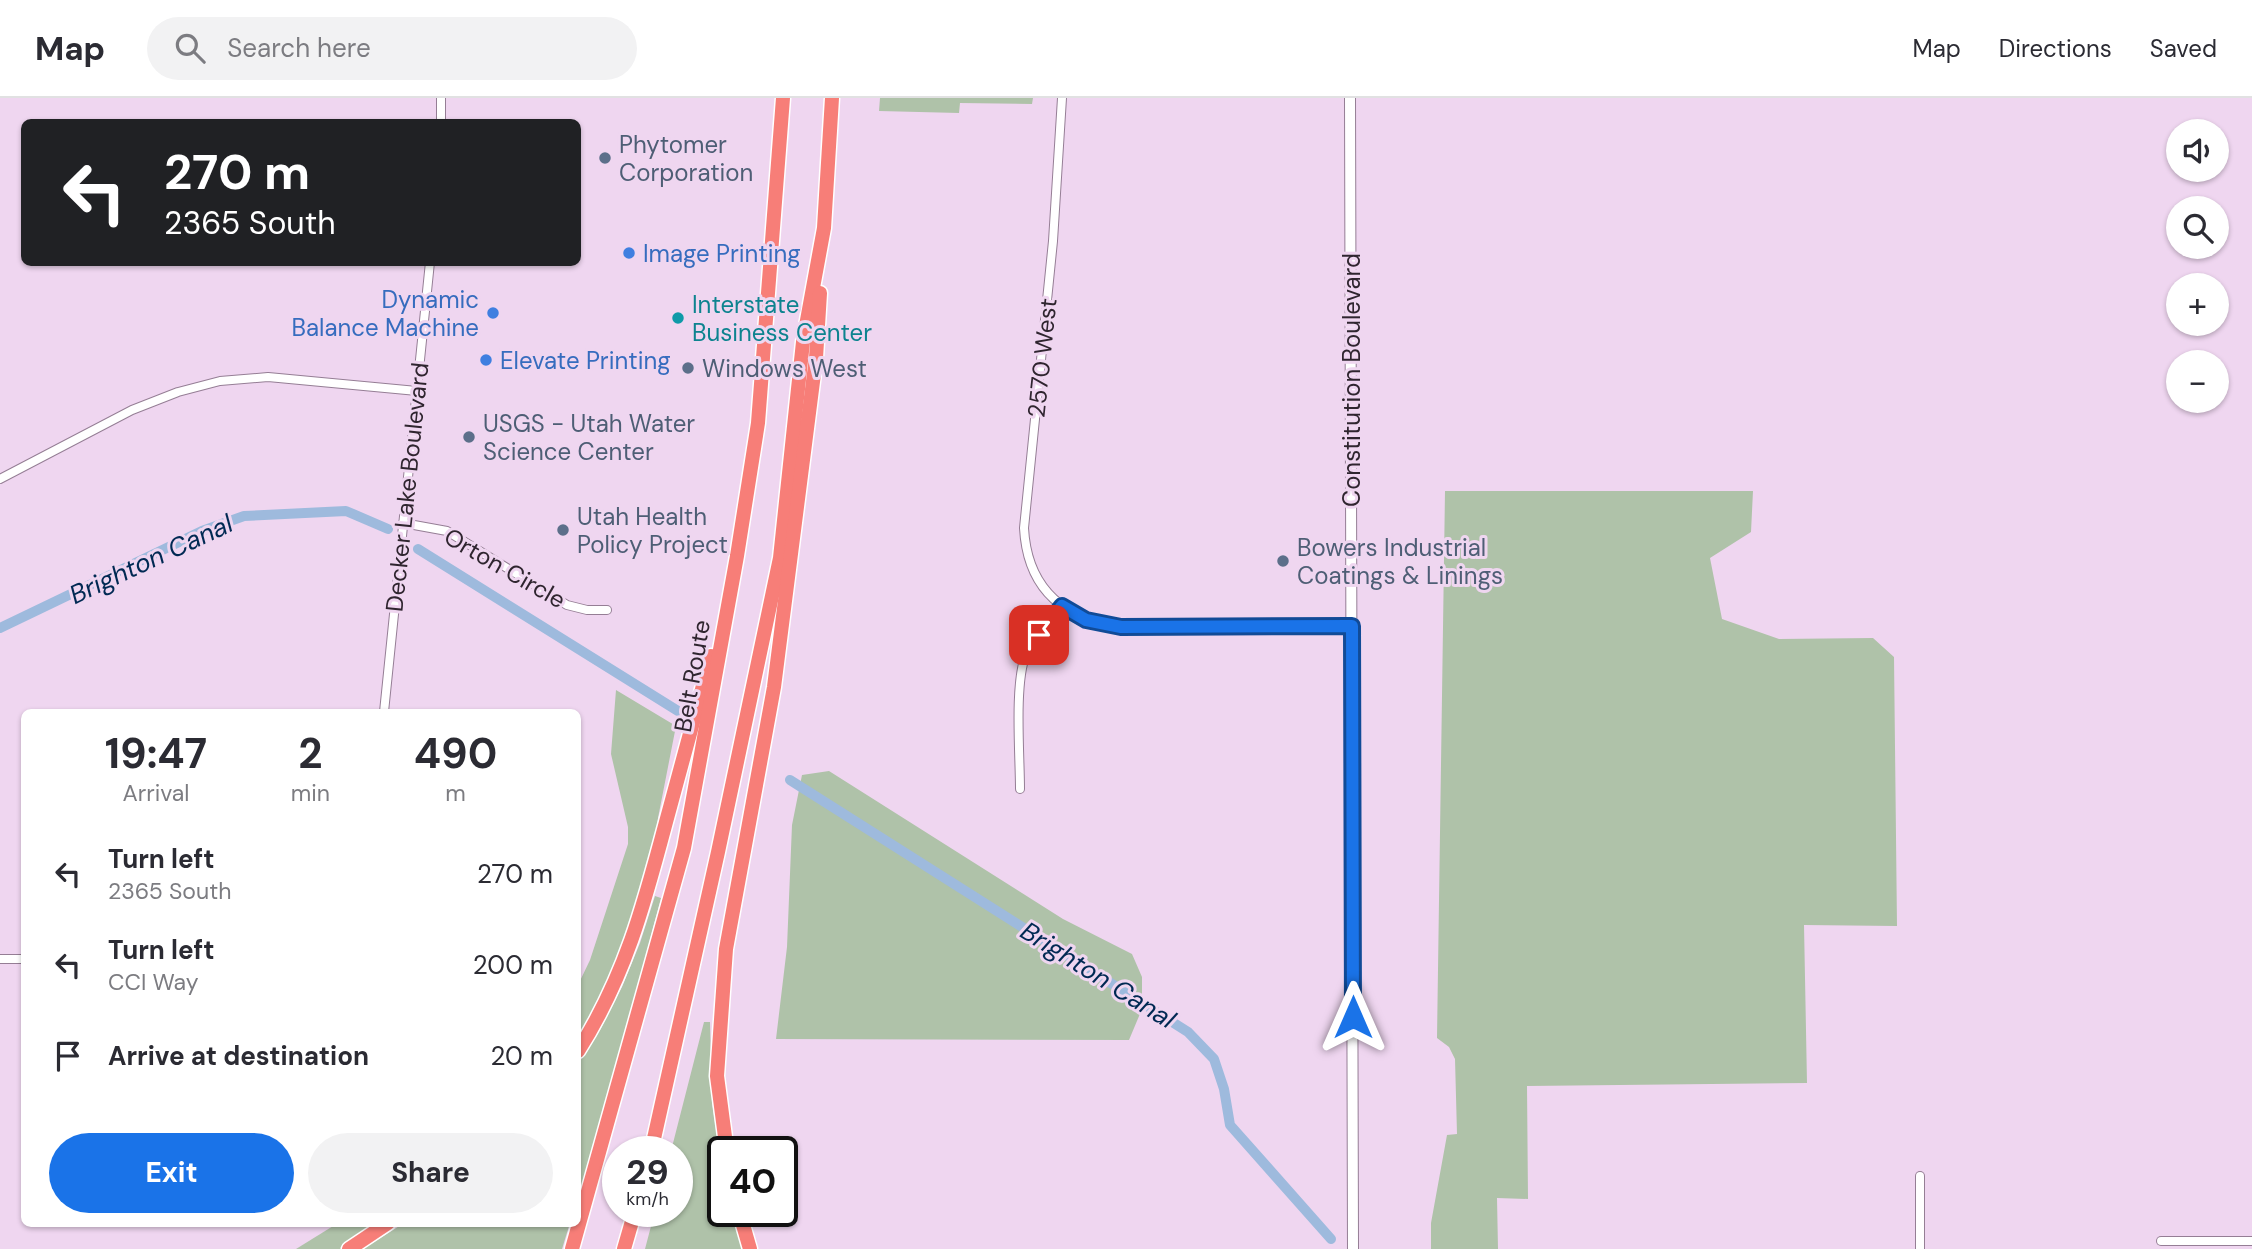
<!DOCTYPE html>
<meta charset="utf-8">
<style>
:root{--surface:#fff;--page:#f2f2f3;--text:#2b2b33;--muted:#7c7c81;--line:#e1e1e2;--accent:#1a73e8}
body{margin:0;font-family:"DM Sans",sans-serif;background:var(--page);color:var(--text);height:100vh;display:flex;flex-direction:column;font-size:26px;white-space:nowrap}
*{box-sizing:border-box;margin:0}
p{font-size:23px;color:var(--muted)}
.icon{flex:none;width:38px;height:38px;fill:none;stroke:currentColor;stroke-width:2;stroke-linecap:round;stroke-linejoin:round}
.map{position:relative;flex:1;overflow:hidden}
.panel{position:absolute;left:21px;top:611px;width:560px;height:518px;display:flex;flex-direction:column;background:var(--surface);border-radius:10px;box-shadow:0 2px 5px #0004}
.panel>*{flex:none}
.hud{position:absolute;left:21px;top:21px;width:560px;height:147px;border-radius:10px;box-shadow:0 2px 5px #0004;background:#202124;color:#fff;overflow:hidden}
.controls{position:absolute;left:2166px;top:21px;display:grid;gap:14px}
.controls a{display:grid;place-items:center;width:63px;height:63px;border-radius:50%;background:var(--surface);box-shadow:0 2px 5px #0004;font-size:35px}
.speed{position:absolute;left:602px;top:1038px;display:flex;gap:14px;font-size:35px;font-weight:700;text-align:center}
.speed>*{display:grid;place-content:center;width:91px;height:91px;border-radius:50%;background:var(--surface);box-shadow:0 2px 5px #0004;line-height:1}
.speed small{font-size:18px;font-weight:400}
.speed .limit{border:4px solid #111;border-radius:10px;background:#fff;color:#111}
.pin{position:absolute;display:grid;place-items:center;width:60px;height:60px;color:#fff;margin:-30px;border-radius:14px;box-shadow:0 4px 10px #0006}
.me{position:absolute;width:77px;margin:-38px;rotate:0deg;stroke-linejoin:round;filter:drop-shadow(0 0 5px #0008)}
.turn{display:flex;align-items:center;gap:24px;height:147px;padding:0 28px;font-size:32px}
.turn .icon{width:91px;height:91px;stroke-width:2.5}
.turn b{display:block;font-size:49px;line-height:60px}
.eta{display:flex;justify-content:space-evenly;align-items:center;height:119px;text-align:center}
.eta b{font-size:42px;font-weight:700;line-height:49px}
.primary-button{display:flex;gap:14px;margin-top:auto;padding:14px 28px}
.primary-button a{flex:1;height:80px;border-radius:42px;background:var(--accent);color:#fff;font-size:28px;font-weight:700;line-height:80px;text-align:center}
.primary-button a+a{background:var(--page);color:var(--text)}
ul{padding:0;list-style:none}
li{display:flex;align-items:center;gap:21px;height:91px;padding:0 28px}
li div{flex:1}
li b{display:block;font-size:26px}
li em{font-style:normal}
header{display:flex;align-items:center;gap:42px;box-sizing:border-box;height:98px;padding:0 35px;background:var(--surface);border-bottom:2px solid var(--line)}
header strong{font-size:33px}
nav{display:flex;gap:38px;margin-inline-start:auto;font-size:24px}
.search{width:490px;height:63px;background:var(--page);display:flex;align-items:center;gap:18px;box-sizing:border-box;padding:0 24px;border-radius:38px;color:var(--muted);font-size:26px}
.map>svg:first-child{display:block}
.green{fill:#afc2a9}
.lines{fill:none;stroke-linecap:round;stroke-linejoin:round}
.canal{stroke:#9ebadd;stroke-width:10}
.minor-casing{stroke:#957e95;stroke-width:10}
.tertiary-casing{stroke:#957e95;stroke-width:12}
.motorway-casing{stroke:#fff;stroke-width:17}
.minor{stroke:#fff;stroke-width:8}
.tertiary{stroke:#fff;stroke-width:10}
.motorway{stroke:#f77e78;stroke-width:14}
.route-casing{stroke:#114b97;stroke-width:18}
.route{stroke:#1a73e8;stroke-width:12}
.service-dot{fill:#5c6f8a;stroke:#efd6f0;stroke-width:2.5}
.shop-dot{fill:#3f7fe0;stroke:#efd6f0;stroke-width:2.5}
.culture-dot{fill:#0f9aa8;stroke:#efd6f0;stroke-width:2.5}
.labels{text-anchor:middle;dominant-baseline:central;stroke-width:6;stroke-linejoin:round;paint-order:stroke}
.service-label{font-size:24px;fill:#4e5e75;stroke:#efd6f0;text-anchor:start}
.shop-label{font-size:24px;fill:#366cbe;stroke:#efd6f0;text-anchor:start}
.culture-label{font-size:24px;fill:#0d838f;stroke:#efd6f0;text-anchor:start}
.street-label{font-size:24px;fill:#2f252f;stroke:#efd6f0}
.water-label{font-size:26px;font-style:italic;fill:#002953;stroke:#efd6f0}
</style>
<header>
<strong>Map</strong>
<div class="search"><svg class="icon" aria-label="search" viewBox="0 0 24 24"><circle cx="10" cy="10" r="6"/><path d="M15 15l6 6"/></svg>Search here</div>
<nav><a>Map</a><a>Directions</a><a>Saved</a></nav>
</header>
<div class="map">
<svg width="2252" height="1151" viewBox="0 0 2252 1151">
<rect width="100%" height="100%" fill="#efd6f0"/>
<g class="green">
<path d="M880 0H1033L1032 6 960 5 959 15 879 13Z"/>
<path d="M1445 393H1753L1751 434 1710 460 1722 521 1779 541 1873 540 1894 559 1897 828 1804 827 1807 985 1527 988 1528 1101 1497 1100 1498 1151H1431V1125L1447 1037 1457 1036 1455 961 1449 949 1437 940Z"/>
<path d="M616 592 676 628 658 720 652 769 622 861 578 946V887L590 862 628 746V729L611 656Z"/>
<path d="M829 673 1063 821 1132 856 1142 879V911L1129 942 776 941 787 849 792 727 802 677Z"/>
<path d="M655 798 661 800 600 1031 578 1102V966L600 932 622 889 640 845Z"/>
<path d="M704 924H710L712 1004 723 1079V1113H731L742 1151H645L655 1113H677V1054L671 1053Z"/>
<path d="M338 1125H383L342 1151H296Z"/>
<path d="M404 1125H570L562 1151H363Z"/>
</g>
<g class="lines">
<g class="canal">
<path d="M418 451 678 613"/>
<path d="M0 530 202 433 244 418 346 413 388 431"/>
<path d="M790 682 1188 934 1214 961 1224 991 1230 1027 1331 1141"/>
</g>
<g class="minor-casing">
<g id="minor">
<path d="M1062 0 1053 143 1024 430C1027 486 1058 517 1111 528H1352"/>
<path d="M441 24V0"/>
<path d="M0 381 132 312 178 294 220 283 268 279 417 293"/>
<path d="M403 425 447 433 567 507 587 512H607"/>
<path d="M384 614 430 164"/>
<path d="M1020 691C1020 657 1014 585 1026 556 1034 538 1050 523 1062 508"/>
<path d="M0 861H24"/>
<path d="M1920 1078V1151"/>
<path d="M2161 1143H2252"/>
</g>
</g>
<g class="tertiary-casing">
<path id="tertiary" d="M1350 0 1353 1151"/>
</g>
<g class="motorway-casing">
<g id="motorway">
<path d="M578 953C625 879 644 807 666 724 681 668 696 613 711 558"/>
<path d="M651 1054 718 754 780 460 803 244 824 130 832 0"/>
<path d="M727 1054 717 978 726 851 774 589 816 260 820 195"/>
<path d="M739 1113 750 1151"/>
<path d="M349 1151 388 1125"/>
<path d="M572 1151 684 750 737 458 758 325 783 0"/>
<path d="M624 1151 635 1113"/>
</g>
</g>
<use href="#minor" class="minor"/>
<use href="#tertiary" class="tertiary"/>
<use href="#motorway" class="motorway"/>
</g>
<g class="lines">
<g class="route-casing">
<path id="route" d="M1039 537 1062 508 1086 522 1121 529 1352 528 1353 919"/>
</g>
<use href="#route" class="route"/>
</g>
<g class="service-dot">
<circle cx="605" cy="60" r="7"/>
<circle cx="688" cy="270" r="7"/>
<circle cx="469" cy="339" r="7"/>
<circle cx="563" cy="432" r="7"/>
<circle cx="1283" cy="463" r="7"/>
</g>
<g class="shop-dot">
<circle cx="629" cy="155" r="7"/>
<circle cx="493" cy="215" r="7"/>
<circle cx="486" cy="262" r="7"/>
</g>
<circle class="culture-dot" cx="678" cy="220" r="7"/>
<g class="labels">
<g class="service-label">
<text x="619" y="46">Phytomer<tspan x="619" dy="28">Corporation</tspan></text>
<text x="702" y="270">Windows West</text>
<text x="483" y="325">USGS - Utah Water<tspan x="483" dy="28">Science Center</tspan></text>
<text x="577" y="418">Utah Health<tspan x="577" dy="28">Policy Project</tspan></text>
<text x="1297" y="449">Bowers Industrial<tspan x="1297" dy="28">Coatings &amp; Linings</tspan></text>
</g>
<g class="shop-label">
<text x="643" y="155">Image Printing</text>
<text x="479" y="201" text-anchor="end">Dynamic<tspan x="479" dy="28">Balance Machine</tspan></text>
<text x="500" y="262">Elevate Printing</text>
</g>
<g class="culture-label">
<text x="692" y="206">Interstate<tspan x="692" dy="28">Business Center</tspan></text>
</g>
<g class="street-label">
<text transform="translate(1042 260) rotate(-84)">2570 West</text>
<text transform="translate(1351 282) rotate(-90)">Constitution Boulevard</text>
<text transform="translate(407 389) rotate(-84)">Decker Lake Boulevard</text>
<text transform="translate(505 470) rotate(30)">Orton Circle</text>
<text transform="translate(692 578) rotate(-80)">Belt Route</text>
</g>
<g class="water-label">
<text transform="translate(151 461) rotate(-25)">Brighton Canal</text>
<text transform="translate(1098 877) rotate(32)">Brighton Canal</text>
</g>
</g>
</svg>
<div class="controls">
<a><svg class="icon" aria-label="sound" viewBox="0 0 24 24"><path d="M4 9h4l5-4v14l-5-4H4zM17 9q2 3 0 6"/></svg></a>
<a><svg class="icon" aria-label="search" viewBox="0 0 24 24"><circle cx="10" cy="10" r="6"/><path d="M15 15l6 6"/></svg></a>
<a>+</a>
<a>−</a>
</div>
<div class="speed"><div>29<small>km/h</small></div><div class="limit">40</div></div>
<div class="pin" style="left:1039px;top:537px;background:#d93025"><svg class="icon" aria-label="arrive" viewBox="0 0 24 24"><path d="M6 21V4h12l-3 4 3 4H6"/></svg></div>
<svg class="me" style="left:1353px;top:919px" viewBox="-20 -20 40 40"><path d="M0-17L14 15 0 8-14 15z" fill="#1a73e8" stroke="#fff" stroke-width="4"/></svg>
<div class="hud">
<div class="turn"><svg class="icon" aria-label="left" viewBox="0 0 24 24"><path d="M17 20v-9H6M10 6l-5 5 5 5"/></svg><div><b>270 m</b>2365 South</div></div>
</div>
<section class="panel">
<div class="eta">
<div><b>19:47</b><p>Arrival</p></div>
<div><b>2</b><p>min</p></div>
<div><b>490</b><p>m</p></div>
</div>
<ul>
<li><svg class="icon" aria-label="left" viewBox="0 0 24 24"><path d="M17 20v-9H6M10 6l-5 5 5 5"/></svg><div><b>Turn left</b><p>2365 South</p></div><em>270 m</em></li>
<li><svg class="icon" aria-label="left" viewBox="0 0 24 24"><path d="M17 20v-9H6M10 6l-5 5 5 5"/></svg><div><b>Turn left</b><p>CCI Way</p></div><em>200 m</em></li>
<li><svg class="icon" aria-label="arrive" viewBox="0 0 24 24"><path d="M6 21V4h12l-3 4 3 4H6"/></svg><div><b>Arrive at destination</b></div><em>20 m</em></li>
</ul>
<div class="primary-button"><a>Exit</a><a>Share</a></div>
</section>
</div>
